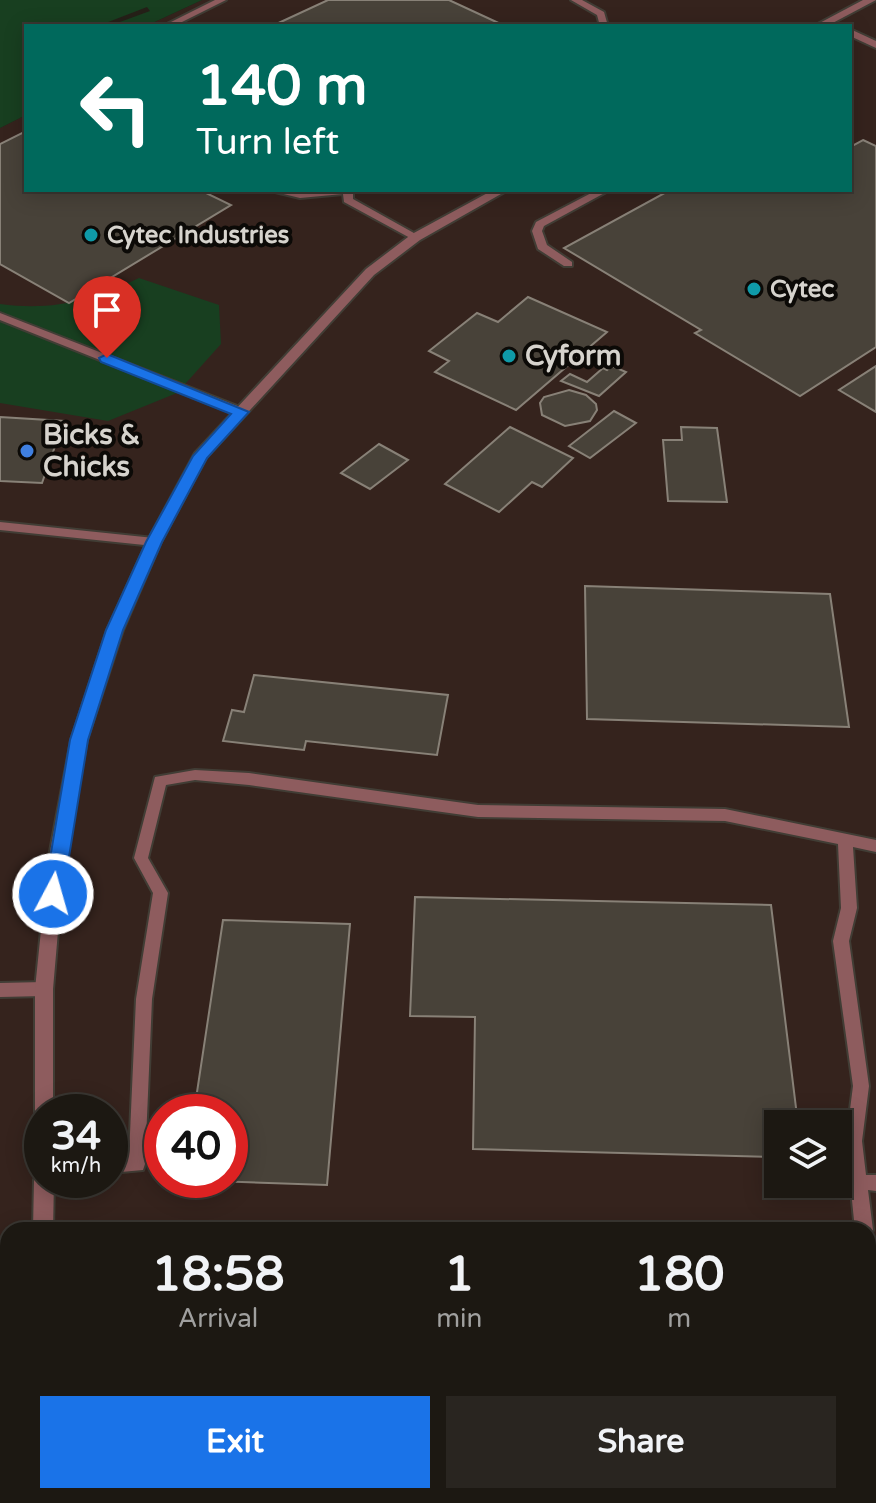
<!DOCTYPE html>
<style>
:root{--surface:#1c1812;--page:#292520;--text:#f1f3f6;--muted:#a0a09f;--line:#3a3732;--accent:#1a73e8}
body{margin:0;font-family:"Varela Round",sans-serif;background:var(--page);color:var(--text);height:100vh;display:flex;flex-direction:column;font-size:30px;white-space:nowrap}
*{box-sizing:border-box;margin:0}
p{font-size:26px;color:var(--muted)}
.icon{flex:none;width:44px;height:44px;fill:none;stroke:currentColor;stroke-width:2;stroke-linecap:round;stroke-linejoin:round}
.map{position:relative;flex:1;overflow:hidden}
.panel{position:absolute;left:0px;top:1222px;width:876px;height:282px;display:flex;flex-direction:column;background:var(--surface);border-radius:24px 24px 0 0;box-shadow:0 4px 20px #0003,0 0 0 2px var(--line)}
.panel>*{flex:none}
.hud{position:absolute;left:24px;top:24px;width:828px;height:168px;border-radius:0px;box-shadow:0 4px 20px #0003,0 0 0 2px var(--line);background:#00695c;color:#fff;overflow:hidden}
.controls{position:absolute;left:764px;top:1110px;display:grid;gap:16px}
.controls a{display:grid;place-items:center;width:88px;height:88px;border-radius:0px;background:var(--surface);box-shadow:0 4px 20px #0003,0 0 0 2px var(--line);font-size:40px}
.speed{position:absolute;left:24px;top:1094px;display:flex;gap:16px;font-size:40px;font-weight:700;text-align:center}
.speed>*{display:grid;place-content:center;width:104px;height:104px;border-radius:50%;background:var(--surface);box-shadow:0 4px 20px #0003,0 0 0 2px var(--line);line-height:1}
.speed small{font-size:20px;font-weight:400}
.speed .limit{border:12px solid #d22;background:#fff;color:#111}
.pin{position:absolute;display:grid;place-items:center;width:68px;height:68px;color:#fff;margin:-82px -34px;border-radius:50% 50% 50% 0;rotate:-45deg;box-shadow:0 0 8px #0007}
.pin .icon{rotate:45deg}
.me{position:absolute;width:88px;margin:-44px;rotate:6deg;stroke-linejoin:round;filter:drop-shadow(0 0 6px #0008)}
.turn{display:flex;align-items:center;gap:28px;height:168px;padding:0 40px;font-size:36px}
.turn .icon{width:104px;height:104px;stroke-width:2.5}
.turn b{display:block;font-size:56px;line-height:68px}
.eta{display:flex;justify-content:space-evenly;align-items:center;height:136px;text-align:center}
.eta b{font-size:48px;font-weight:700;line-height:56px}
.action{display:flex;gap:16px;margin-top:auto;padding:16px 40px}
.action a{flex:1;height:92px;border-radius:0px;background:var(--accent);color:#fff;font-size:32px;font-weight:700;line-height:92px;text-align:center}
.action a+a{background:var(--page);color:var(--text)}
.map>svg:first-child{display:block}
.industrial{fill:#35231d;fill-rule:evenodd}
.green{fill:#183f20}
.building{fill:#484239;stroke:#888177;stroke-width:2}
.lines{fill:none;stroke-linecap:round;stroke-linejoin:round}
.service-casing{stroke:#413d35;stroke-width:4}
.minor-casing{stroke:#413d35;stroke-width:4}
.tertiary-casing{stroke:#413d35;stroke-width:4}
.service{fill:#8e5c5e;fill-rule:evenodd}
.minor{fill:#8e5c5e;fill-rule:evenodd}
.tertiary{fill:#8e5c5e;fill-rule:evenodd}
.route{fill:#1a73e8;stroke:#114b97;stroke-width:2}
.culture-dot{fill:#0f9aa8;stroke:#0c0a07;stroke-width:3}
.shop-dot{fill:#3f7fe0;stroke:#0c0a07;stroke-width:3}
.labels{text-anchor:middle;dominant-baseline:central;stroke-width:8;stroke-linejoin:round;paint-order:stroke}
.far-poi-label{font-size:24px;font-weight:bold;fill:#d6d3cd;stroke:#0c0a07;text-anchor:start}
.poi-label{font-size:28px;font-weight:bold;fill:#d6d3cd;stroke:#0c0a07;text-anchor:start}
</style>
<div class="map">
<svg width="876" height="1503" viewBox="0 0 876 1503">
<rect width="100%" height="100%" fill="#252018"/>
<path class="industrial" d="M202 0H876V1503H0V128L26 115V190H850V26H146ZM42 1112H110V1180H42ZM162 1112H230V1180H162ZM778 1124H838V1184H778ZM8 1230H868V1496H8Z"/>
<g class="green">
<path d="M0 0H202L146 26H109L150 11 147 7 98 26H26V115L0 128Z"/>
<path d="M139 278 219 305 221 344 177 393 108 421 0 403V304C52 311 92 301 139 278Z"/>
</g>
<g class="building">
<path d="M328 0H449L505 26H272Z"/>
<path d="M26 131V190H200L231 205 69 303 0 264V144Z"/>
<path d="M863 140 876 146V347L800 396 695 333 701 330 564 248 670 190H850V147Z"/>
<path d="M528 297 607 332 516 410 435 372 449 361 429 351 477 313 498 322Z"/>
<path d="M612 366 626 372 599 396 561 381 570 374 587 382 603 368 607 370Z"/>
<path d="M876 366V412L839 390Z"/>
<path d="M569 390 586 395 596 404 597 410 590 421 565 426 542 415 540 403 544 397Z"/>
<path d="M614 411 636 423 590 458 569 446Z"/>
<path d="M0 417 64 421 42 483 0 481Z"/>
<path d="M510 427 573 458 542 487 532 482 499 512 445 484Z"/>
<path d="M681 427 717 428 727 502 668 501 663 440H682Z"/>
<path d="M379 444 408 460 370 489 341 473Z"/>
<path d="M585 586 830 594 849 727 587 719Z"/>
<path d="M254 675 448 695 437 755 306 741 304 750 223 741 232 710 244 712Z"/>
<path d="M415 897 771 905 798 1124H778V1157L473 1149 475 1017 410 1016Z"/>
<path d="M223 920 350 924 327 1185 184 1180H230V1112H194Z"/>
<path d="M147 1496H334L333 1503H188V1501L147 1499Z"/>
<path d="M454 1496H866L867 1503H454Z"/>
</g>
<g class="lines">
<g class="service-casing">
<g id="service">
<path d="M215 0H226L174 26H163Z"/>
<path d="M571 0H582L604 12 608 26H600L597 15Z"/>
<path d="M267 190 300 192 353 190V199L421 237 416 240 412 239 344 202 343 194 300 198Z"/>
<path d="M597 190H610L544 226 542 231 547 245 572 262V266H564L538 249 532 231 536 222Z"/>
<path d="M0 313 245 409 247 412 241 416 237 415 0 320Z"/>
<path d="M0 522 154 538 160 542 154 546 0 530Z"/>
<path d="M195 770 249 773 478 805 725 809 876 840V852L853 847 857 908 849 941 869 1086 862 1141 866 1175H876V1191L868 1190 873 1230 870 1236 868 1237V1230H855L846 1141 853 1086 833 941 841 908 838 844 725 821 478 817 249 785 195 780 166 785 148 858 168 893 152 999 145 1164 143 1170 110 1173V1157L129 1156 136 999 153 893 134 858 155 777Z"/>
<path d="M44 982 50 984 52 989 50 994 44 996 0 997V983Z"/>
<path d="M868 1239 874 1241 876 1245V1293L870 1290 868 1286Z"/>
</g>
</g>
<g class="minor-casing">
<path id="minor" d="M850 29 876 41V48L850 36Z"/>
</g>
<g class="tertiary-casing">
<g id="tertiary">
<path d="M863 0H876L827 26H814Z"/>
<path d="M493 190H508L420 240 374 275 206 458 161 542 123 630 87 740 64 862 53 989V1112H42V1120L37 1118 35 1112V989L48 862 71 740 107 630 147 542 195 453 366 269 412 234Z"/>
<path d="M42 1172V1180H54L53 1230H33L34 1180 37 1174Z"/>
<rect x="27" y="1496" width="22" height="7"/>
</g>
</g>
<use href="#service" class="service"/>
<use href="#minor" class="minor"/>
<use href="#tertiary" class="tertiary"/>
</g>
<path class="route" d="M107 354 249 412 207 458 162 542 123 630 88 740 63 894 60 899H47L44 894 70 740 106 630 146 542 193 456 231 414 101 362 99 358Z"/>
<g class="culture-dot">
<circle cx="91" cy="235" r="8"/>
<circle cx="754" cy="289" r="8"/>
<circle cx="509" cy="356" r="8"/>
</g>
<circle class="shop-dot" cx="27" cy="451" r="8"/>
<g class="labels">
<g class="far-poi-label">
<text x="107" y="235">Cytec Industries</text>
<text x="770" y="289">Cytec</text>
</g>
<g class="poi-label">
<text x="525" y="356">Cyform</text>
<text x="43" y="435">Bicks &amp;<tspan x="43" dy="32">Chicks</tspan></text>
</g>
</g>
</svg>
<div class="controls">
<a><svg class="icon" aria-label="layers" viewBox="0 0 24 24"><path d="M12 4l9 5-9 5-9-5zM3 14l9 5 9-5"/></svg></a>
</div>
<div class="speed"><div>34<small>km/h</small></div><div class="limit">40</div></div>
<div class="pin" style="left:107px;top:358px;background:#d93025"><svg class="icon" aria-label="arrive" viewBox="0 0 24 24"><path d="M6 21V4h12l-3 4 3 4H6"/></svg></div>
<svg class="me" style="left:53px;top:894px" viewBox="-20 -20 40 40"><circle r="17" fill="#1a73e8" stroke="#fff" stroke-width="3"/><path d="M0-11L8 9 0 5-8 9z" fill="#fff"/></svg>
<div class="hud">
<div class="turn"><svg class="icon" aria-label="left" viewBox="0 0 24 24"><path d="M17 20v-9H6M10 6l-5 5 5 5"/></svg><div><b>140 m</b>Turn left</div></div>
</div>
<section class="panel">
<div class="eta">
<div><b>18:58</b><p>Arrival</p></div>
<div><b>1</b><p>min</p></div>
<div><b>180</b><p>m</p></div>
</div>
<div class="action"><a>Exit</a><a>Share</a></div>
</section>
</div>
